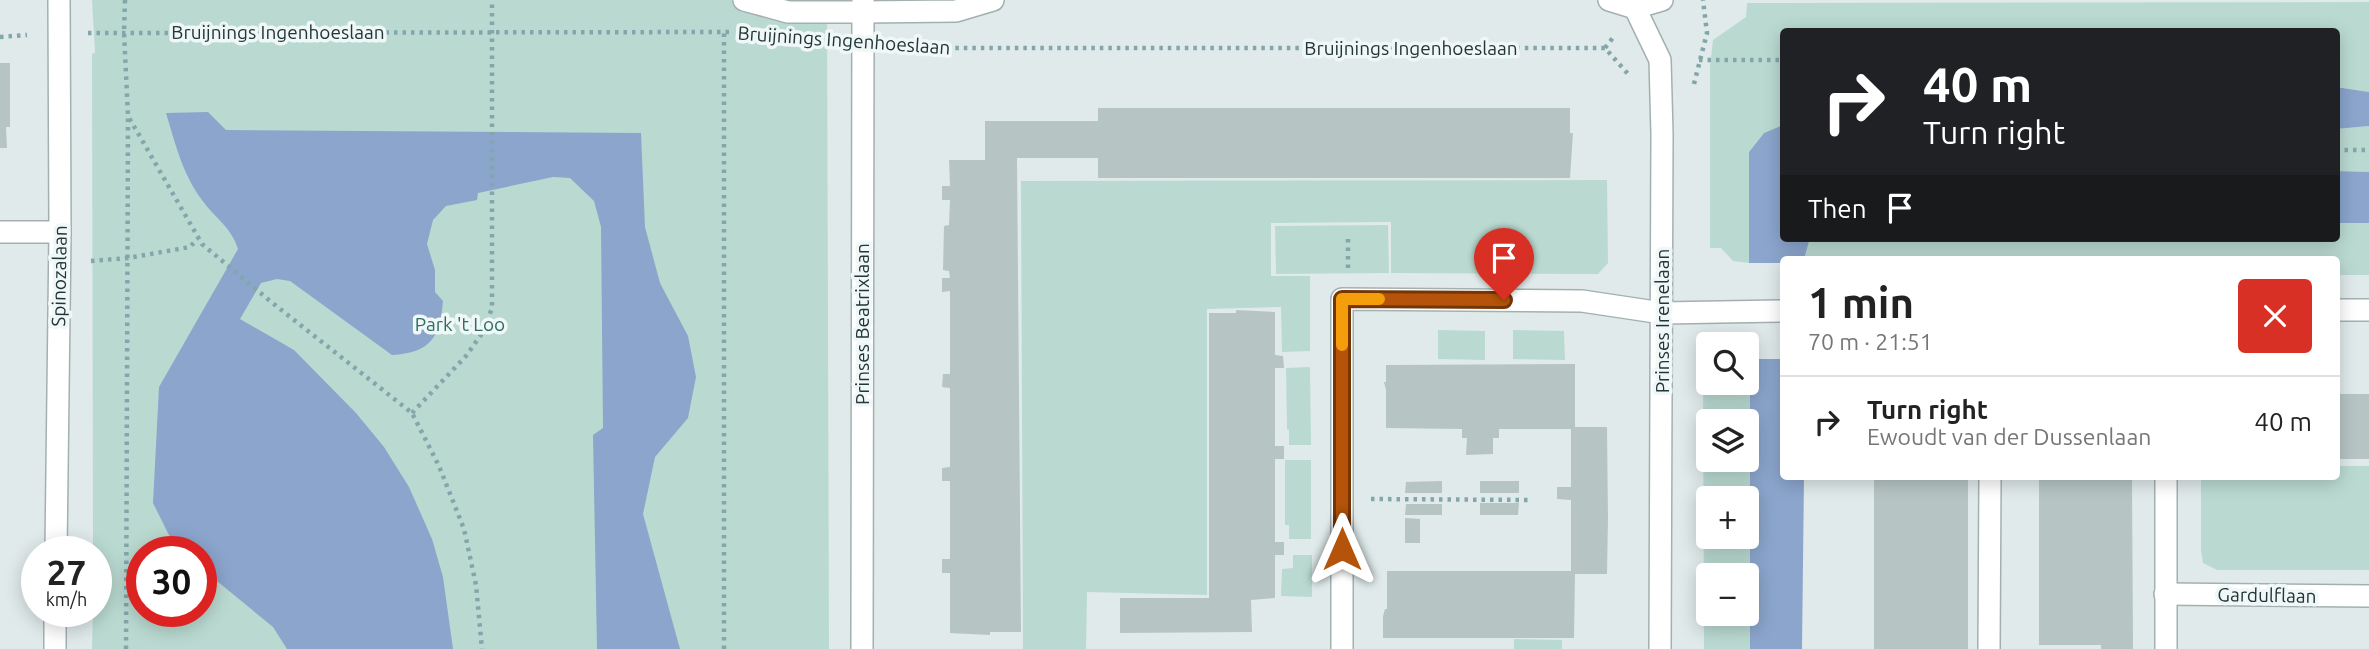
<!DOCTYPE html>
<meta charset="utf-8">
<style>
:root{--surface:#fff;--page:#f6f6f6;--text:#222;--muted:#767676;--line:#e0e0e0}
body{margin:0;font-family:Ubuntu,sans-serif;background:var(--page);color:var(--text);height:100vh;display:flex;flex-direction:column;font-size:26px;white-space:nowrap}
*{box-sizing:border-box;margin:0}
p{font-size:23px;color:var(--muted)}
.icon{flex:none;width:38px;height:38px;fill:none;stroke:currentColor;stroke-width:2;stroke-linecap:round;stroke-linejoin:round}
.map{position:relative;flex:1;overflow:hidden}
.drawer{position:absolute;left:1780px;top:256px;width:560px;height:224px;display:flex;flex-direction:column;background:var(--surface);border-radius:7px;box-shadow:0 4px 18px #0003}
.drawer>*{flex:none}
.guide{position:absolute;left:1780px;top:28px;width:560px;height:214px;border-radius:7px;box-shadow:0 4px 18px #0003;background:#202124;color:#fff;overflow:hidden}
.buttons{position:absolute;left:1696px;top:332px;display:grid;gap:14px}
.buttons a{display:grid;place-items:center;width:63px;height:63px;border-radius:7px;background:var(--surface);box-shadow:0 4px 18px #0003;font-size:35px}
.speed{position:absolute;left:21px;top:536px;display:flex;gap:14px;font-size:35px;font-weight:700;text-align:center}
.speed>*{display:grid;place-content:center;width:91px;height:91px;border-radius:50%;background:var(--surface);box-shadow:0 4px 18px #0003;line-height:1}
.speed small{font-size:18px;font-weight:400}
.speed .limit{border:10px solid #d22;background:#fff;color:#111}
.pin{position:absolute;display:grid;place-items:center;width:60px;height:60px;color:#fff;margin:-72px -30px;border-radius:50% 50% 50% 0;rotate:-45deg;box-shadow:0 0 7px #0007}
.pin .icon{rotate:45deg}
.me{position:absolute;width:77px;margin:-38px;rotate:0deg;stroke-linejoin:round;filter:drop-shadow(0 0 5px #0008)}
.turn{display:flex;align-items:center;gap:24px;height:147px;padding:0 28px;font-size:32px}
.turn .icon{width:91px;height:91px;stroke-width:2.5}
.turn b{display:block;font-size:49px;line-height:60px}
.then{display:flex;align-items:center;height:66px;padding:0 28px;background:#0003;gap:14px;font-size:26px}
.round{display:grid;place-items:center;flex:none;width:74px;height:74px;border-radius:7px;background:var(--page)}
.headline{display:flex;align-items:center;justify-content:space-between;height:119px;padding:0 28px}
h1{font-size:42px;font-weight:700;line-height:52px}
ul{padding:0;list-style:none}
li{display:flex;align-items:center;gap:21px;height:91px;padding:0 28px;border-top:2px solid var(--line)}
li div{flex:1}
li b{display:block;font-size:26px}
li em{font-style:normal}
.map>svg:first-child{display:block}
.green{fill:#badad1;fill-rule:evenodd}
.water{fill:#8ba5cc}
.building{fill:#b6c5c4}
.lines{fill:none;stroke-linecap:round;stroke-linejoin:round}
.minor-casing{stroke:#a3b0b1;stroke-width:24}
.path{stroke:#83a6ac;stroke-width:4.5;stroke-dasharray:3.5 5;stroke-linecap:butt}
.minor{stroke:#fff;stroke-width:21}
.route-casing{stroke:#753606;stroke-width:18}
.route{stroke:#b45309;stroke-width:12}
.slow{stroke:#f59e0b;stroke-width:12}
.labels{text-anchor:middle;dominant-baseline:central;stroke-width:7;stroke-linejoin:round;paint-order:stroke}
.street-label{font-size:19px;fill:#223539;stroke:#f0f7f7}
.park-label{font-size:19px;fill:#2f6d63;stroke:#f0f7f7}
</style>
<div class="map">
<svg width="2369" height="649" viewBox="0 0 2369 649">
<rect width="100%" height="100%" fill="#e0eaea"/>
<g class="green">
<path d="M92 0H827L829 649H92L93 611H96V551H93L92 54 95 53ZM142 551H201V611H142Z"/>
<path d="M2369 2V92L2336 87V32H1783V125L1764 133 1749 152V263L1733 261 1721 248H1710V67L1713 40 1746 17 1747 3Z"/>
<path d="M2369 126V172L2336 171V129Z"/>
<path d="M1607 180 1608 263 1598 274 1391 273V222L1271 223V276H1310V351L1282 352 1281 307 1207 309V595L1087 592 1086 649H1023L1021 181Z"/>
<path d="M2336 223H2369V275H2336V259H1804L1810 238H2336Z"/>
<path d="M1388 225 1389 273 1276 274 1275 226Z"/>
<path d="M1438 330 1485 331V360L1438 359Z"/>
<path d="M1513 330 1564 331 1565 360 1513 359Z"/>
<path d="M1747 359H1750V649H1704L1703 371 1708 366V383H1746ZM1708 422H1746V460H1708ZM1708 499H1746V537H1708ZM1708 576H1746V614H1708Z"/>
<path d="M1310 367 1311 445H1289V430L1287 429 1286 368Z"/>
<path d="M1285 460H1311V539H1289V525H1285Z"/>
<path d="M2336 466H2369V570H2217L2203 563 2201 550V476H2336Z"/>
<path d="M1293 555H1312V597L1281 596 1282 569 1293 568Z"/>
<path d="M1514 639 1562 640V649H1514Z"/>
</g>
<g class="water">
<path d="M2336 87 2369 92V126L2336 129Z"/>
<path d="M208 112 226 130 641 133 645 227 660 283 688 336 696 377 688 418 655 457 643 514 680 649H597L593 435 603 428 601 227 594 201 570 178 553 177 478 193 477 200 446 206 433 220 427 244 435 270V292L443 301C440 337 431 353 392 355L290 281 277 279 261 283 240 319 294 350 356 413 384 447 409 487 432 539 443 577 453 649H287L273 627 201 568V551H182L173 543 153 503 159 387 238 249C232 228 214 217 202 200 183 175 175 143 166 113Z"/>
<path d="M1783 125V238H1810L1804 259H1783V263H1749V152L1764 133Z"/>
<path d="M2336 171 2369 172V223H2336Z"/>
<path d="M1750 359H1783V476H1804L1802 649H1750Z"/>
</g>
<g class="building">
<path d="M0 63H10V127H6L7 148H0Z"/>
<path d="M1098 108H1570V133H1573L1570 178H1098V158H1017L1021 632H990V635L950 633V573H942V559H950V481H942V468L950 467V388L942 387 943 374H950V291L942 292V278H950L949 271 943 270 944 226 949 225 950 200H942V186H950L949 160H985V121H1098Z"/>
<path d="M1236 310 1275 312V355L1283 356 1284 368H1275V446H1284V459H1275V542H1284V555H1275V598L1251 600 1252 632 1120 633V598H1209V313H1236Z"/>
<path d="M1575 364V427H1607L1608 518 1607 574H1575L1574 638H1383V616L1385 609H1387V571H1571V500L1557 499V487H1571V429H1499V438H1493V454L1466 455 1467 438H1462V429L1386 428V390L1384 382H1386V365Z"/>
<rect x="2336" y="394" width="33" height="65"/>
<rect x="1874" y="476" width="94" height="173"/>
<path d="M2039 476H2132L2133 649H2101V645H2039Z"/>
<path d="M1442 481V493H1405L1406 482Z"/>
<rect x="1480" y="481" width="39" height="12"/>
<path d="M1480 503H1519L1518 515H1480Z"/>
<path d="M1406 504H1442V515H1405Z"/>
<path d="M1405 518 1420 519V543H1405Z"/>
</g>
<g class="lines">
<g class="minor-casing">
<g id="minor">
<path d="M744 0 788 12H862L956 11 993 0"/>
<path d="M1609 0 1635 8 1662 0"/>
<path d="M1638 0 1635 8 1660 60 1662 134 1660 649"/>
<path d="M0 232H60"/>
<path d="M2336 310H2369"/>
<path d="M2166 476V649"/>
<path d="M56 551 60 232 59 0"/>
<path d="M2165 594 2369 596"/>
<path d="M55 649V611"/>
<path d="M862 649 863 0"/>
<path d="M1342 649V299L1582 301 1662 313 1783 311"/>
<path d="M1989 649 1990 476"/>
</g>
</g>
<g class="path">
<path d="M125 0 124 32 128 116 202 244 270 301 412 413 439 466 464 529 476 585 482 649"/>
<path d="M88 33 734 32"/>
<path d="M0 37 27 35"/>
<path d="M913 46 925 48H1605L1628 74"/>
<path d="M1605 48 1615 35"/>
<path d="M1699 60H1783"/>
<path d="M1694 84 1707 33 1703 0"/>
<path d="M2336 150H2369"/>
<path d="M1348 239V270"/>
<path d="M91 261 128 258 190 247 197 239"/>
<path d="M412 413 466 356 483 332 492 308V0"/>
<path d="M1371 499 1531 500"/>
<path d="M126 649 128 118"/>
<path d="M724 649V30"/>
</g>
<use href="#minor" class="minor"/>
</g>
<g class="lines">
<g class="route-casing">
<path id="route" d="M1342 549V299L1504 300"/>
</g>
<use href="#route" class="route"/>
<path class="slow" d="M1342 345V299H1379"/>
</g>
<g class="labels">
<g class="street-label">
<text x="278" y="32">Bruijnings Ingenhoeslaan</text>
<text transform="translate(844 40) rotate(4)">Bruijnings Ingenhoeslaan</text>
<text x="1411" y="48">Bruijnings Ingenhoeslaan</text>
<text transform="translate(59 276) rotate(-89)">Spinozalaan</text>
<text transform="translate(1662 321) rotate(-90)">Prinses Irenelaan</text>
<text transform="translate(862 324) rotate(-90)">Prinses Beatrixlaan</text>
<text transform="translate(2267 595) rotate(1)">Gardulflaan</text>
</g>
<g class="park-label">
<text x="460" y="324">Park 't Loo</text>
</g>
</g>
</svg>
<div class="buttons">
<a><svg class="icon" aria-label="search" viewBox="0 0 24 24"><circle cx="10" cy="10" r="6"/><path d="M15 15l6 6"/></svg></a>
<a><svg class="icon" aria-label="layers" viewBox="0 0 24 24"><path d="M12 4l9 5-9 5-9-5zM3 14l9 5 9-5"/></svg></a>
<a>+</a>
<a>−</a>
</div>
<div class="speed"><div>27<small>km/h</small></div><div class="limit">30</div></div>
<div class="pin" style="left:1504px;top:300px;background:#d93025"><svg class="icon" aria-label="arrive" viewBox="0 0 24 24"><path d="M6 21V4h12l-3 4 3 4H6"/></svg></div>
<svg class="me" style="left:1342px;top:549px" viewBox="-20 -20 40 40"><path d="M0-17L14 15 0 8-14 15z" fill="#b45309" stroke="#fff" stroke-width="4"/></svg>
<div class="guide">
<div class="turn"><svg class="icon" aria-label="right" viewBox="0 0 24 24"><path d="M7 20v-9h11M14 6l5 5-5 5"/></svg><div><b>40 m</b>Turn right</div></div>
<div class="then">Then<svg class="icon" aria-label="arrive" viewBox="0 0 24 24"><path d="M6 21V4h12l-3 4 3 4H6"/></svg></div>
</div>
<section class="drawer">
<div class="headline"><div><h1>1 min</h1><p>70 m · 21:51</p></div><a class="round" style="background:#d93025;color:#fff"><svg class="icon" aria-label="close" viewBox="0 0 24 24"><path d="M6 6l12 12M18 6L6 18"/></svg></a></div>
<ul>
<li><svg class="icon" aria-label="right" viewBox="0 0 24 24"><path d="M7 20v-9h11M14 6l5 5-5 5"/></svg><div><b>Turn right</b><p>Ewoudt van der Dussenlaan</p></div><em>40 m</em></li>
</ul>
</section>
</div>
